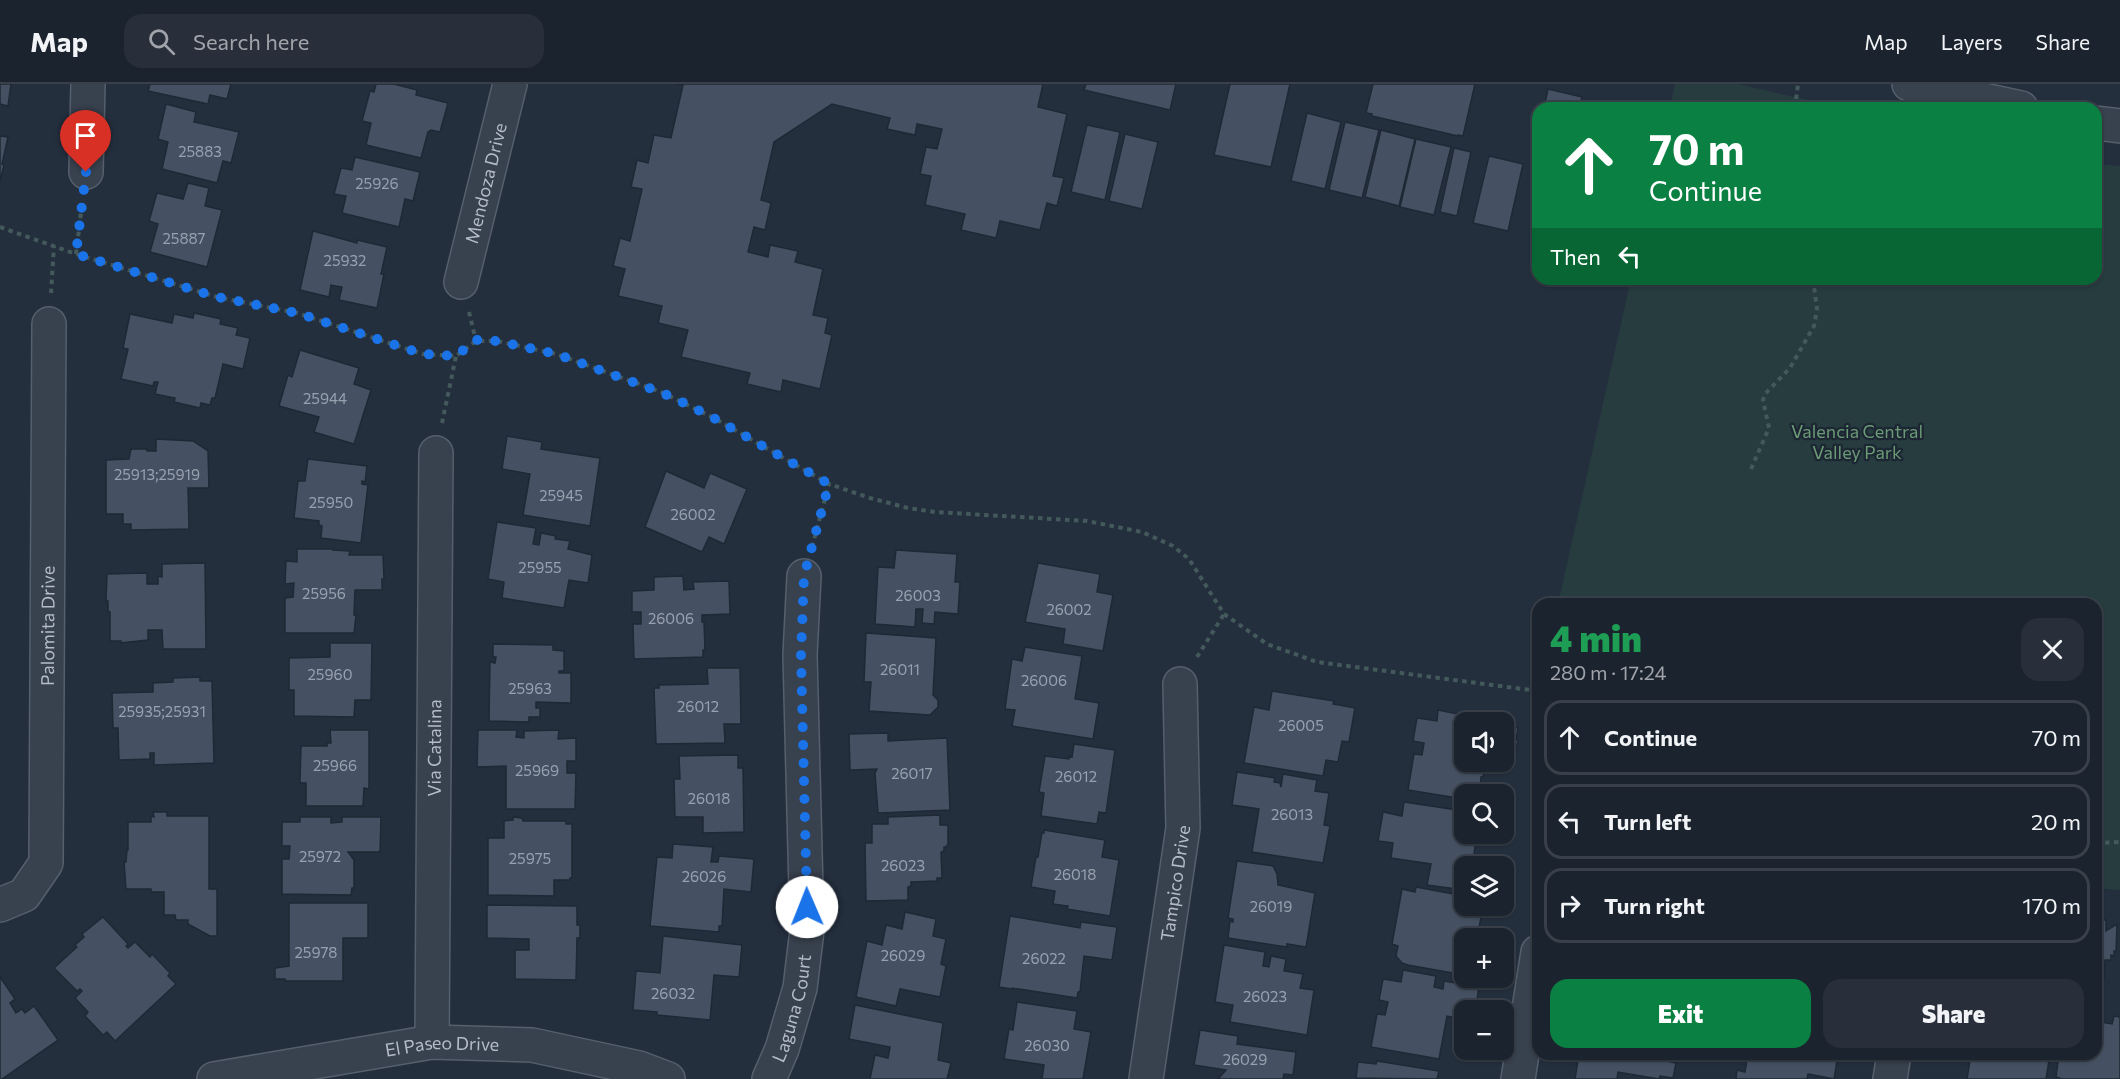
<!DOCTYPE html>
<meta charset="utf-8">
<style>
:root{--surface:#1b232e;--page:#282f3a;--text:#f1f3f6;--muted:#a0a4aa;--line:#39404a;--accent:#0b8043}
body{margin:0;font-family:Commissioner,sans-serif;background:var(--page);color:var(--text);height:100vh;display:flex;flex-direction:column;font-size:22px;white-space:nowrap}
*{box-sizing:border-box;margin:0}
p{font-size:20px;color:var(--muted)}
.icon{flex:none;width:33px;height:33px;fill:none;stroke:currentColor;stroke-width:2;stroke-linecap:round;stroke-linejoin:round}
.map{position:relative;flex:1;overflow:hidden}
.details{position:absolute;left:1532px;top:514px;width:570px;height:462px;display:flex;flex-direction:column;background:var(--surface);border-radius:18px;box-shadow:0 2px 4px #0004,0 0 0 2px var(--line)}
.details>*{flex:none}
.top-card{position:absolute;left:1532px;top:18px;width:570px;height:183px;border-radius:18px;box-shadow:0 2px 4px #0004,0 0 0 2px var(--line);background:#0b8043;color:#fff;overflow:hidden}
.buttons{position:absolute;left:1454px;top:628px;display:grid;gap:12px}
.buttons a{display:grid;place-items:center;width:60px;height:60px;border-radius:12px;background:var(--surface);box-shadow:0 2px 4px #0004,0 0 0 2px var(--line);font-size:30px}
.pin{position:absolute;display:grid;place-items:center;width:51px;height:51px;color:#fff;margin:-62px -26px;border-radius:50% 50% 50% 0;rotate:-45deg;box-shadow:0 0 6px #0007}
.pin .icon{rotate:45deg}
.me{position:absolute;width:66px;margin:-33px;rotate:359deg;stroke-linejoin:round;filter:drop-shadow(0 0 4px #0008)}
.turn{display:flex;align-items:center;gap:21px;height:126px;padding:0 18px;font-size:27px}
.turn .icon{width:78px;height:78px;stroke-width:2.5}
.turn b{display:block;font-size:42px;line-height:51px}
.then{display:flex;align-items:center;height:57px;padding:0 18px;background:#0003;gap:12px;font-size:22px}
.round{display:grid;place-items:center;flex:none;width:63px;height:63px;border-radius:18px;background:var(--page)}
.head{display:flex;align-items:center;justify-content:space-between;height:102px;padding:0 18px}
h1{font-size:36px;font-weight:800;line-height:45px;color:#1e9e55}
.cta{display:flex;gap:12px;margin-top:auto;padding:12px 18px}
.cta a{flex:1;height:69px;border-radius:18px;background:var(--accent);color:#fff;font-size:24px;font-weight:800;line-height:69px;text-align:center}
.cta a+a{background:var(--page);color:var(--text)}
ul{padding:0;list-style:none}
li{display:flex;align-items:center;gap:18px;height:75px;margin:0 12px 9px;padding:0 6px;border:3px solid var(--line);border-radius:18px}
li div{flex:1}
li b{display:block;font-size:22px}
li em{font-style:normal}
header{display:flex;align-items:center;gap:36px;box-sizing:border-box;height:84px;padding:0 30px;background:var(--surface);border-bottom:2px solid var(--line)}
header strong{font-size:28px}
nav{display:flex;gap:33px;margin-inline-start:auto;font-size:21px}
.search{width:420px;height:54px;background:var(--page);display:flex;align-items:center;gap:15px;box-sizing:border-box;padding:0 21px;border-radius:18px;color:var(--muted);font-size:22px}
.map>svg:first-child{display:block}
.green{fill:#263c3f}
.building{fill:#455162;stroke:#1f2835;stroke-width:1.5}
.lines{fill:none;stroke-linecap:round;stroke-linejoin:round}
.minor-casing{stroke:#565f6c;stroke-width:36}
.path{stroke:#44595c;stroke-width:4;stroke-dasharray:4.5 4.5;stroke-linecap:butt}
.minor{stroke:#38414e;stroke-width:33}
.route{stroke:#1a73e8;stroke-width:10;stroke-dasharray:0 18}
.labels{text-anchor:middle;dominant-baseline:central;stroke-width:4.5;stroke-linejoin:round;paint-order:stroke}
.number-label{font-size:15px;fill:#98a1af}
.street-label{font-size:18px;fill:#b4bcc9;stroke:#1d2633}
.park-label{font-size:18px;fill:#6b9a76;stroke:#1d2633}
</style>
<header>
<strong>Map</strong>
<div class="search"><svg class="icon" aria-label="search" viewBox="0 0 24 24"><circle cx="10" cy="10" r="6"/><path d="M15 15l6 6"/></svg>Search here</div>
<nav><a>Map</a><a>Layers</a><a>Share</a></nav>
</header>
<div class="map">
<svg width="2120" height="995" viewBox="0 0 2120 995">
<rect width="100%" height="100%" fill="#242f3e"/>
<g class="green">
<path d="M1675 0H1738L1843 24H1670Z"/>
<path d="M2096 80 2120 82V806L2096 804V520H1558L1631 195H2096Z"/>
</g>
<g class="building">
<path d="M0 0H11L8 22 0 20Z"/>
<path d="M150 0H231L227 15 210 11 208 20 148 7Z"/>
<path d="M376 0H394L417 6 416 11 448 19 440 48 431 46 428 48 421 74 366 61 371 39 362 37 370 7 374 8Z"/>
<path d="M677 0H1043L1038 23 1067 30 1053 92 1064 94 1057 122 1047 119 1040 146 1000 137 996 154 961 146 965 130 925 121 931 92 920 90 926 63 937 65 942 45 917 40 915 51 887 45 890 34 832 20 774 58 761 116 771 119 765 146 754 143 748 168 768 173 770 161 798 167 795 178 823 185 813 231 828 234 825 249 832 251 820 305 783 296 781 308 747 300 750 289 681 273 688 246 658 239 662 222 618 212 625 185 613 182 620 154 630 157 642 105 631 103 637 76 648 79 654 51 671 54 683 1Z"/>
<path d="M1086 0H1176L1170 26 1084 6Z"/>
<path d="M1230 0H1290L1271 83 1214 71Z"/>
<path d="M1373 0H1475L1463 52 1458 51V52L1372 32V30L1366 29Z"/>
<path d="M1548 5 1582 13 1579 24H1544Z"/>
<path d="M166 20 196 28 194 38 239 48 231 79 223 77 217 99 162 85 168 58 158 55Z"/>
<path d="M1307 29 1341 38 1325 105 1291 97Z"/>
<path d="M1345 38 1379 46 1362 114 1329 106Z"/>
<path d="M1087 41 1120 48 1105 116 1071 108Z"/>
<path d="M1381 46 1415 55 1399 122 1365 113Z"/>
<path d="M1125 50 1158 58 1142 125 1109 117Z"/>
<path d="M0 52 8 53 2 80 4 81 0 98Z"/>
<path d="M1416 55 1451 63 1434 131 1400 123Z"/>
<path d="M1454 64 1471 68 1457 132 1440 128Z"/>
<path d="M1489 72 1523 80 1508 147 1473 139Z"/>
<path d="M355 73 420 88 413 117 405 115 399 143 342 129 346 112 334 110 341 84 352 86Z"/>
<path d="M188 99 209 104 205 122 222 126 207 183 150 168 158 140 149 137 157 109 183 115Z"/>
<path d="M313 147 357 159V156L387 163 381 190H384L377 224 339 216 342 203 331 201 329 213 300 206Z"/>
<path d="M194 229 221 235 220 240 238 244 236 251 250 254 243 285 223 280 215 314H212L210 321 201 319 200 324 174 318 175 314 155 310 158 298H154L153 302 121 295 128 265 123 264 130 230 172 239 174 230 193 234Z"/>
<path d="M300 266 359 284 354 300 371 306 354 360 314 348 319 333 279 322 288 291 292 293Z"/>
<path d="M507 352 542 358 541 365 600 374 590 442 523 431 530 390 502 385Z"/>
<path d="M156 355 193 357 208 367 209 404H188L189 445 131 446V440H123V430H106V376L129 375 131 365H147V367H156Z"/>
<path d="M308 375 367 382 365 398 362 397V400L368 401 361 459 321 454 322 442 319 441V437L294 434 298 397H305Z"/>
<path d="M666 387 704 404 710 389 747 405 724 460 709 453 702 468 645 443Z"/>
<path d="M497 438 536 444 533 460 539 461 541 449 556 452 555 455 570 457 568 465 592 471 588 499 569 496 564 524 502 514 504 498 488 495Z"/>
<path d="M297 465H333V466L350 467 349 471H383L384 495H382V506H355L354 531H356L354 549H285V514L293 513 294 499 285 500 286 477 297 478Z"/>
<path d="M896 466 957 470 955 498H960L958 530 935 528 934 540 922 539 923 525H916L915 543 875 540 878 483 894 484Z"/>
<path d="M205 479 206 565H163L162 546H148V556L120 559 121 557H110V528L108 527V517H106L107 490 147 489V500H158V492L162 493V480Z"/>
<path d="M1038 479 1100 490 1097 508 1113 511 1103 567 1063 560 1065 545 1025 538Z"/>
<path d="M683 492 684 506 694 505 693 498 729 497 730 530 702 531V538H704L705 566H703V573L634 575 633 540H641V528H632V507L654 506V493Z"/>
<path d="M866 549 936 554 933 611 938 616V623L930 631 869 627 871 598H864Z"/>
<path d="M330 559H372L371 616H355L354 633 294 632V606H289V574L330 573Z"/>
<path d="M493 560 553 561V566L564 567V587H559V589H571V619L536 618V624H540V633H529V638L489 637 490 578 495 579 496 573H493Z"/>
<path d="M1025 563 1082 572 1075 615 1099 619 1093 655 1012 642 1015 626 1005 625 1012 575 1022 577Z"/>
<path d="M707 584H740L741 640H724L725 659 656 660 654 604H659V601L708 600Z"/>
<path d="M200 593V597H212L214 679 154 681V669H150V675L119 676 118 644H113L112 609 153 608V599L173 598V594Z"/>
<path d="M1272 607 1334 617 1333 620 1355 624 1349 658 1342 657 1338 678 1326 676 1323 692 1244 679 1254 623 1269 626Z"/>
<path d="M1438 626 1473 633 1472 639H1464V678H1484L1485 680 1483 693H1481L1480 711H1464V715L1408 706 1414 670 1422 671 1424 659 1413 657 1417 634 1437 637Z"/>
<path d="M1503 642 1518 644 1516 656H1518L1513 679 1503 678Z"/>
<path d="M330 646H369V705L364 704 363 722H306V699H300L301 662H327V659H331Z"/>
<path d="M478 646H517L516 653 524 654V647L559 646 558 655 576 654V677H567V689H576L575 725H506V682L477 683Z"/>
<path d="M888 649V657L947 654 950 726 878 729 875 689 877 685 850 686 849 650Z"/>
<path d="M1074 660 1115 666 1106 729 1099 728 1097 740 1041 732 1044 709 1039 708 1045 672 1069 675V672L1072 673Z"/>
<path d="M738 671V684H743L744 748 703 749V733H675L674 695H680L679 672Z"/>
<path d="M1237 688 1275 694 1274 698 1280 699 1281 703 1283 690 1317 696 1315 707 1329 709 1324 741 1330 742 1323 779 1252 768 1259 725 1232 721Z"/>
<path d="M1404 718 1464 727 1462 744 1464 745V750H1477L1472 783H1464V806L1427 801 1431 780 1391 774 1393 759 1378 757 1383 728 1402 732Z"/>
<path d="M153 728H167V732H209V805H217V852H210L188 840V836H176L175 831H164V808H151V805H126L124 778H126L127 766H128V738H151V732L154 733Z"/>
<path d="M940 731V741H948V760L946 763H944V767L941 768 942 794H937V797L911 798V802L908 803V816L866 817 865 759H872V740H888V733Z"/>
<path d="M300 733H331V739L342 738V733H381L380 768H348L354 776V804H352L351 811 282 810V775H289L290 762H282V738H300Z"/>
<path d="M513 733 522 734 523 737H566V740H572V794H570V796H554V812L488 811V754H504V737L513 736Z"/>
<path d="M1044 746 1105 756 1102 773 1119 776 1110 832 1067 825 1068 822 1053 820 1055 807 1031 803 1036 773H1038L1042 749H1044Z"/>
<path d="M673 760 713 763 711 778H718L719 772 754 775 751 808 724 805 722 842H719V848L650 842 657 773 672 774Z"/>
<path d="M1237 777 1273 782 1277 790 1278 801 1315 809 1306 863 1287 860V863L1228 854 1230 837 1233 838V835L1228 834Z"/>
<path d="M1416 803 1464 812V822H1483L1477 855H1464V891L1408 881 1402 879 1396 872 1398 862 1392 860 1402 805 1415 808Z"/>
<path d="M289 819H368V854H343V897H285V895H275V884L289 882Z"/>
<path d="M487 821 577 822V841H580V854H577L576 896 515 895V866H529V855L487 854Z"/>
<path d="M905 828 936 835 933 852 946 855 941 880 946 882 940 913 900 905 896 922 856 913 867 857 882 861 886 841 902 845Z"/>
<path d="M1010 832 1080 844 1081 838 1117 843 1112 876 1084 872 1080 908H1078L1077 914 1012 904V905L999 903Z"/>
<path d="M103 833 128 860 126 862 128 864 135 858 150 873 152 870 170 889 168 892 176 900 115 957 107 948 103 951 85 932 88 928 75 914 82 907 80 905 77 907 54 884 77 863 75 861 84 853 82 850Z"/>
<path d="M2096 836H2106V847L2117 840 2116 867H2114V872L2111 871V876H2105L2104 895 2096 894Z"/>
<path d="M663 852 742 861 739 893 714 891 710 936 657 931V928L633 926 636 887 660 889Z"/>
<path d="M1224 861 1265 868 1263 882 1269 883 1271 872 1286 875 1284 887 1303 890 1300 904 1314 906 1307 951 1230 938 1233 921 1215 918Z"/>
<path d="M1403 886 1436 892 1434 903 1443 905 1444 897 1479 903 1475 927H1464V935L1447 932 1439 975 1371 963 1377 930 1385 931 1388 918 1379 916 1383 895 1401 898Z"/>
<path d="M0 893 15 915 10 919 16 929 22 925 25 929 34 922 58 956 2 995H0Z"/>
<path d="M1017 918 1077 927 1074 945 1091 948 1083 995H1042L1044 981 1004 975 1009 945 1013 946Z"/>
<path d="M855 921 943 939 938 976 951 979 947 995H870L875 971 888 974 890 963 849 955Z"/>
<path d="M2096 929 2101 930 2100 938 2112 940 2114 932 2120 933V995H2062L2056 993 2059 970H2096Z"/>
<path d="M1200 946 1238 952 1237 960 1296 968 1293 991 1284 990 1283 995H1218L1226 986 1194 981Z"/>
<path d="M1579 970H1663L1662 976 1676 979 1673 994 1660 992 1659 995 1618 988 1617 995H1575Z"/>
<path d="M1740 970H1838L1834 995 1808 990 1807 995H1736L1737 986 1745 988 1747 975 1739 974Z"/>
<path d="M1971 970H2050L2046 995H1967Z"/>
<path d="M1377 977 1439 987 1437 995 1356 994 1358 978 1376 980Z"/>
</g>
<g class="lines">
<g class="minor-casing">
<g id="minor">
<path d="M1909 0 2021 24"/>
<path d="M2096 39 2120 42"/>
<path d="M86 88 88 0"/>
<path id="s1" d="M461 198 510 0"/>
<path id="s2" d="M0 821 24 811 46 779 49 240"/>
<path id="s3" d="M432 958 436 369"/>
<path id="s4" d="M214 995 432 958 532 961 639 984 668 995"/>
<path id="s5" d="M769 995 782 965 800 904 807 846 800 571 804 492"/>
<path id="s6" d="M1146 995 1183 744 1180 600"/>
<path d="M1518 995 1538 868"/>
<path d="M1890 995 1894 970"/>
</g>
</g>
<g class="path">
<path d="M1795 24 1798 0"/>
<path d="M0 143 76 170 217 213 297 229 423 270 456 272 476 257H497L556 270 661 308 712 333 829 400 870 414 908 424 935 428 1087 437 1142 448 1173 462 1189 475 1224 530 1267 560 1317 578 1538 607"/>
<path d="M76 170 82 120"/>
<path d="M51 209 54 162"/>
<path d="M469 228 476 257"/>
<path d="M442 339 456 272"/>
<path d="M1751 385 1769 344 1763 316 1765 310 1790 284 1814 242 1817 225 1813 195"/>
<path d="M812 463 829 400"/>
<path d="M1197 573 1224 530"/>
<path d="M2096 759 2120 758"/>
</g>
<use href="#minor" class="minor"/>
</g>
<g class="lines">
<path class="route" d="M86 88 76 170 217 213 297 229 423 270 456 272 476 256 497 257 556 270 660 308 678 316 712 333 829 400 804 492 801 571 807 823"/>
</g>
<g class="labels">
<g class="number-label">
<text x="200" y="67">25883</text>
<text x="377" y="99">25926</text>
<text x="184" y="154">25887</text>
<text x="345" y="176">25932</text>
<text x="325" y="314">25944</text>
<text x="157" y="390">25913;25919</text>
<text x="561" y="411">25945</text>
<text x="331" y="418">25950</text>
<text x="693" y="430">26002</text>
<text x="540" y="483">25955</text>
<text x="324" y="509">25956</text>
<text x="918" y="511">26003</text>
<text x="1069" y="525">26002</text>
<text x="671" y="534">26006</text>
<text x="900" y="585">26011</text>
<text x="330" y="590">25960</text>
<text x="1044" y="596">26006</text>
<text x="530" y="604">25963</text>
<text x="698" y="622">26012</text>
<text x="162" y="627">25935;25931</text>
<text x="1301" y="641">26005</text>
<text x="335" y="681">25966</text>
<text x="537" y="686">25969</text>
<text x="912" y="689">26017</text>
<text x="1076" y="692">26012</text>
<text x="709" y="714">26018</text>
<text x="1292" y="730">26013</text>
<text x="320" y="772">25972</text>
<text x="530" y="774">25975</text>
<text x="903" y="781">26023</text>
<text x="1075" y="790">26018</text>
<text x="704" y="792">26026</text>
<text x="1271" y="822">26019</text>
<text x="316" y="868">25978</text>
<text x="903" y="871">26029</text>
<text x="1044" y="874">26022</text>
<text x="673" y="909">26032</text>
<text x="1265" y="912">26023</text>
<text x="1047" y="961">26030</text>
<text x="1245" y="975">26029</text>
</g>
<g class="street-label">
<text stroke="none"><textPath href="#s1" startOffset="102">Mendoza Drive</textPath></text>
<text stroke="none"><textPath href="#s2" startOffset="302">Palomita Drive</textPath></text>
<text stroke="none"><textPath href="#s3" startOffset="294">Via Catalina</textPath></text>
<text stroke="none"><textPath href="#s6" startOffset="198">Tampico Drive</textPath></text>
<text stroke="none"><textPath href="#s5" startOffset="75">Laguna Court</textPath></text>
<text stroke="none"><textPath href="#s4" startOffset="231">El Paseo Drive</textPath></text>
</g>
<g class="park-label">
<text x="1857" y="347">Valencia Central<tspan x="1857" dy="21">Valley Park</tspan></text>
</g>
</g>
</svg>
<div class="buttons">
<a><svg class="icon" aria-label="sound" viewBox="0 0 24 24"><path d="M4 9h4l5-4v14l-5-4H4zM17 9q2 3 0 6"/></svg></a>
<a><svg class="icon" aria-label="search" viewBox="0 0 24 24"><circle cx="10" cy="10" r="6"/><path d="M15 15l6 6"/></svg></a>
<a><svg class="icon" aria-label="layers" viewBox="0 0 24 24"><path d="M12 4l9 5-9 5-9-5zM3 14l9 5 9-5"/></svg></a>
<a>+</a>
<a>−</a>
</div>
<div class="pin" style="left:86px;top:88px;background:#d93025"><svg class="icon" aria-label="arrive" viewBox="0 0 24 24"><path d="M6 21V4h12l-3 4 3 4H6"/></svg></div>
<svg class="me" style="left:807px;top:823px" viewBox="-20 -20 40 40"><circle r="19" fill="#fff"/><path d="M0-13L10 11 0 6-10 11z" fill="#1a73e8"/></svg>
<div class="top-card">
<div class="turn"><svg class="icon" aria-label="ahead" viewBox="0 0 24 24"><path d="M12 20V5M6 11l6-6 6 6"/></svg><div><b>70 m</b>Continue</div></div>
<div class="then">Then<svg class="icon" aria-label="left" viewBox="0 0 24 24"><path d="M17 20v-9H6M10 6l-5 5 5 5"/></svg></div>
</div>
<section class="details">
<div class="head"><div><h1>4 min</h1><p>280 m · 17:24</p></div><a class="round"><svg class="icon" aria-label="close" viewBox="0 0 24 24"><path d="M6 6l12 12M18 6L6 18"/></svg></a></div>
<ul>
<li><svg class="icon" aria-label="ahead" viewBox="0 0 24 24"><path d="M12 20V5M6 11l6-6 6 6"/></svg><div><b>Continue</b></div><em>70 m</em></li>
<li><svg class="icon" aria-label="left" viewBox="0 0 24 24"><path d="M17 20v-9H6M10 6l-5 5 5 5"/></svg><div><b>Turn left</b></div><em>20 m</em></li>
<li><svg class="icon" aria-label="right" viewBox="0 0 24 24"><path d="M7 20v-9h11M14 6l5 5-5 5"/></svg><div><b>Turn right</b></div><em>170 m</em></li>
</ul>
<div class="cta"><a>Exit</a><a>Share</a></div>
</section>
</div>
